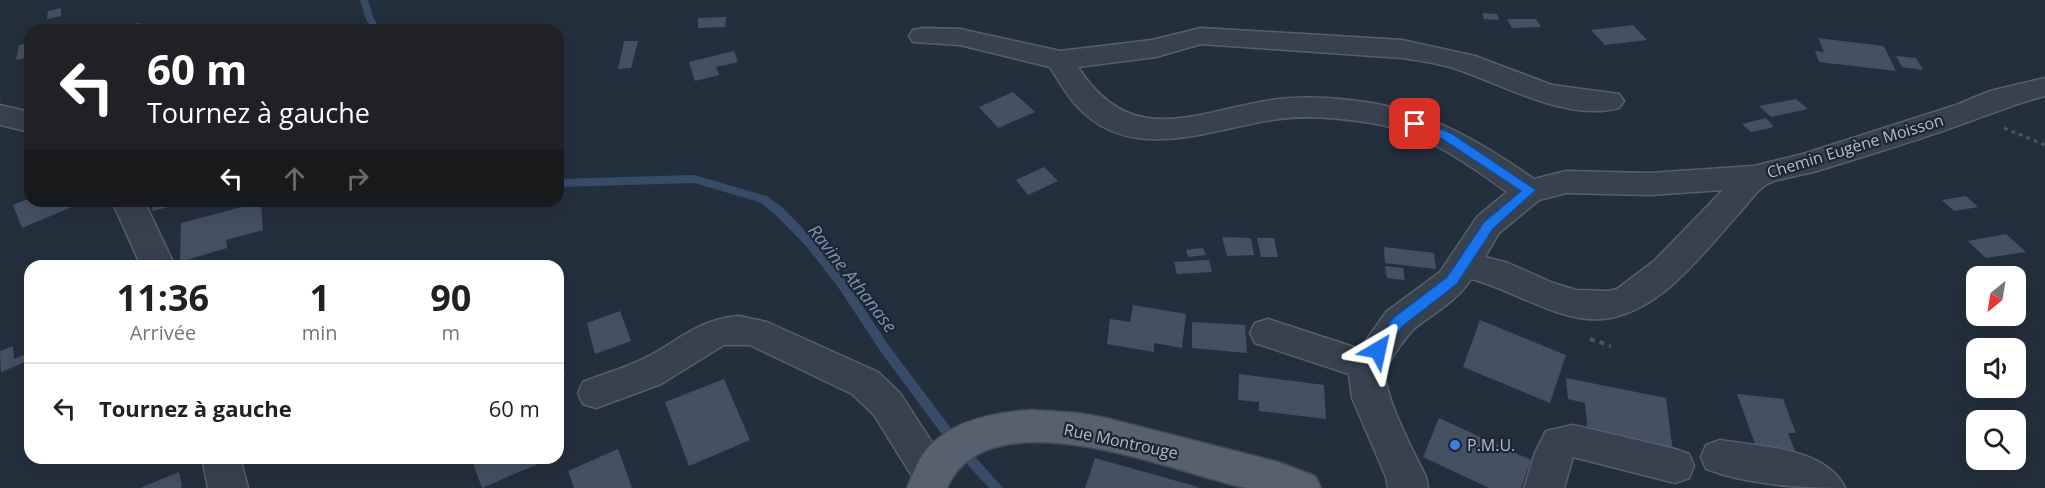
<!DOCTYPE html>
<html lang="fr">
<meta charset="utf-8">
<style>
:root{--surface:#fff;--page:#f2f2f2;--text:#202124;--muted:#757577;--line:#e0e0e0}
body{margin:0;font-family:"Open Sans",sans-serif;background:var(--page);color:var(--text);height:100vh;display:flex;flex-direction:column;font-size:22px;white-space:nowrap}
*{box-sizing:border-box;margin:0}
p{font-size:20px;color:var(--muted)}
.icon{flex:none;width:33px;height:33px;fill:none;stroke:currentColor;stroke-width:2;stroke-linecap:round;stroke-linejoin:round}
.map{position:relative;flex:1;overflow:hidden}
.side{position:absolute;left:24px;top:260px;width:540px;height:204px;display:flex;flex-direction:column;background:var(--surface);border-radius:18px;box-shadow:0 6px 24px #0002}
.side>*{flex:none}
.guide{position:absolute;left:24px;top:24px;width:540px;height:183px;border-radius:18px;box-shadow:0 6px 24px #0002;background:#202124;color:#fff;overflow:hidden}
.needle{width:39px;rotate:210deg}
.controls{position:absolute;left:1966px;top:266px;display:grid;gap:12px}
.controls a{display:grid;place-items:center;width:60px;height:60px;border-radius:12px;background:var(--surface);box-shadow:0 6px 24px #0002;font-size:30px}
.pin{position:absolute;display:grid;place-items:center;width:51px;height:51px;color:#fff;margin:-26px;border-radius:12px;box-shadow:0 3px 9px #0006}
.me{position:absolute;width:66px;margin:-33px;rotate:36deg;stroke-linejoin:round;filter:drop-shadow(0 0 4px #0008)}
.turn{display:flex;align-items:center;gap:21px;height:126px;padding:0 24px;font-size:27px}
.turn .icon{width:78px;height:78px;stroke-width:2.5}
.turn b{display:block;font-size:42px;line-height:51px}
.lanes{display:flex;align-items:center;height:57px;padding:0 24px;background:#0003;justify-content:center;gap:30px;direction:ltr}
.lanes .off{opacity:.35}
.eta{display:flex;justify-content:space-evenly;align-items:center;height:102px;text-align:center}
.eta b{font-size:36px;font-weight:700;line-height:42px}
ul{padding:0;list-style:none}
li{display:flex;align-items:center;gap:18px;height:90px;padding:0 24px;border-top:2px solid var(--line)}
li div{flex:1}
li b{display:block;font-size:22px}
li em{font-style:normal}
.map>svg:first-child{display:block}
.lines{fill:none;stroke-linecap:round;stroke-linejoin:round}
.stream{fill:#394c67;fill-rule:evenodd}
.building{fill:#455162}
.minor-casing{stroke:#565f6c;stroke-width:3}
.major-casing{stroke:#414a57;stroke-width:3}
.path-far1{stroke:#44595c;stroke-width:3;stroke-dasharray:4 4;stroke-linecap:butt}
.path{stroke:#44595c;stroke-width:4;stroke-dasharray:5 5;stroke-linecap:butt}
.minor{fill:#38414e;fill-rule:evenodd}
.major{fill:#56606e;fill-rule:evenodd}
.route{fill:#1a73e8;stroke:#114b97;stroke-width:1.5}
.shop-dot{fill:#3f7fe0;stroke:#1d2633;stroke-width:2}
.labels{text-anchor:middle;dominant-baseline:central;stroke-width:4.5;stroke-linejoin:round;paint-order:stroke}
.street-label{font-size:16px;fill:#b4bcc9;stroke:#1d2633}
.poi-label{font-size:16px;fill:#b4bcc9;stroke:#1d2633;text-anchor:start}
.water-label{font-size:18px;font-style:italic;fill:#7c92b1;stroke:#1d2633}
</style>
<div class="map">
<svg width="2045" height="488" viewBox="0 0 2045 488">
<rect width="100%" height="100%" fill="#242f3e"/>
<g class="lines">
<g class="stream">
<path d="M360 0H368L373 17 380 30H372L365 17Z"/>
<path d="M694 175 767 196 783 208 815 241 846 281 889 346 960 440 1003 488H989L952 448 881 352 838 287 807 247 775 214 759 202 694 183 558 187V179Z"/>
</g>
</g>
<g class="building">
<path d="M61 8V16L47 19 48 11Z"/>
<path d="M1482 13 1497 14 1499 20 1484 19Z"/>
<path d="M726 17 725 27 698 28V18Z"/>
<path d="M1507 19H1536L1541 27 1512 28Z"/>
<path d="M140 23 139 30H122L123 26Z"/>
<path d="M1633 25 1647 40 1605 45 1591 30Z"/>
<path d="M1818 38 1884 46 1896 71 1819 62 1815 51 1824 52Z"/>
<path d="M624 41H638L631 68 618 69Z"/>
<path d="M30 43V57L16 60 19 45Z"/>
<path d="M734 51 738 62 716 67 719 75 695 81 689 62Z"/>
<path d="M1896 56 1916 58 1923 70 1902 67Z"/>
<path d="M1013 92 1035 112 998 128 979 107Z"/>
<path d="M1796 99 1808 109 1771 117 1759 106Z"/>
<path d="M1766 118 1774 127 1751 132 1742 124Z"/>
<path d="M1044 167 1058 181 1028 195 1016 180Z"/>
<path d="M1966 196 1978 207 1954 211 1942 200Z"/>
<path d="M30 198V201H86L22 228 13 205Z"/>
<path d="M153 201H189V202L152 211Z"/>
<path d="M261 202 263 230 226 240 227 248 180 262 181 223Z"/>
<path d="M2006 234 2026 252 1986 258 1968 241Z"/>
<path d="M1222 237 1251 238 1254 255 1227 256Z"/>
<path d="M1257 238H1274L1278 257H1261Z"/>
<path d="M1384 247 1434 253 1436 269 1385 263Z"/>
<path d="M1203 248 1206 255 1188 257 1186 250Z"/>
<path d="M1209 260 1212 272 1177 274 1174 262Z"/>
<path d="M1385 266 1403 268 1405 280 1387 278Z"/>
<path d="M1133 305 1186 314 1182 348 1154 343V352L1107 344 1110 319 1130 322Z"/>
<path d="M620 311 631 341 595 354 587 323Z"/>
<path d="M1480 320 1566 355 1550 403 1463 367Z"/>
<path d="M1192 322 1245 325 1247 353 1192 348Z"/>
<path d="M13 346 14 359 26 354 28 361 1 372 0 351Z"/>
<path d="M558 348 565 375 558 378Z"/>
<path d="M1239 374 1324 385 1326 419 1259 411V402L1238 400Z"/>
<path d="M1566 378 1666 398 1673 452 1588 433 1585 403 1568 399Z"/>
<path d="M724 379 750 440 689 466 665 402Z"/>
<path d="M1737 394 1783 399 1796 433H1788L1797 456 1758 452Z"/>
<path d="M1439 418 1531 460 1521 488H1489L1423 457Z"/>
<path d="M618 449 632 488H574L568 471Z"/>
<path d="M471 458H535L538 464 482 488Z"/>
<path d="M1095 458 1198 487 1197 488H1085Z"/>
<path d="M179 472 182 487 179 488H140Z"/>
</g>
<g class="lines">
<g class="minor-casing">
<g id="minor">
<path d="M923 28 960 29 1060 51 1152 40 1201 28 1402 40 1475 56 1552 85 1619 94 1624 101 1619 108C1567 122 1504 85 1456 69 1439 63 1420 61 1402 58L1201 44 1156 57 1078 67C1133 153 1199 109 1279 99 1307 96 1338 98 1365 102 1429 111 1482 143 1534 179L1566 171 1650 173 1754 166 1803 154 1956 105 1990 91 2045 78V96C2021 102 1999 111 1976 119 1925 138 1872 154 1820 170 1806 175 1773 178 1763 187 1755 193 1748 203 1742 210 1705 250 1666 307 1610 318 1565 327 1513 289 1471 279 1458 300 1434 313 1415 328 1408 334 1389 360 1386 369 1380 390 1416 456 1426 477L1428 488H1388L1386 477 1352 398 1349 374 1255 343 1250 333 1255 323 1268 319 1360 349 1386 312 1440 272 1477 217 1507 192C1464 161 1419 129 1365 122 1338 118 1307 115 1279 119 1217 127 1139 163 1085 114 1070 101 1060 83 1050 67L960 45 913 42 909 36 913 30ZM1723 190 1654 261 1617 289 1608 291 1576 290 1553 283 1508 263 1485 257 1499 233 1539 200 1566 193 1650 195Z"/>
<path d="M0 105 30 112V132L0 125Z"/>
<path d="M112 201H144L175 266H141Z"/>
<path d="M739 316 767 322 878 372 900 393 951 472 945 484 934 488 917 484 874 415 852 394 750 345H724L661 384 596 408 583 404 578 393 583 382C603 374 625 368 645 358 679 341 698 319 739 316Z"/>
<path d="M1573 425 1675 449 1689 454 1694 466 1689 478 1675 483 1573 457 1564 488H1524L1535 453 1546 431Z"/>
<path d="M1720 440C1760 447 1826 447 1845 488 1799 488 1750 485 1706 469L1701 457 1706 445Z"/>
<path d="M202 458H240L248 488H208Z"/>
</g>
</g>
<g class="major-casing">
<path id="major" d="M1033 410 1078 413 1106 418 1278 462 1315 476 1321 488C1297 488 1271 488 1248 488 1236 487 1224 482 1212 479 1146 461 984 401 947 488H907C912 477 916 464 923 454 948 420 995 412 1033 410Z"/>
</g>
<path class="path-far1" d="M2004 128 2045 145"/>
<path class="path" d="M1590 339 1611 346"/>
<use href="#minor" class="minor"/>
<use href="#major" class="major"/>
</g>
<path class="route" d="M1415 119 1451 133 1536 190 1493 229 1457 284 1403 326 1383 354H1372L1370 350 1393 318 1447 277 1484 222 1521 191 1442 139 1411 127 1409 124 1411 121Z"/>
<circle class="shop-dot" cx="1455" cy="445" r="6"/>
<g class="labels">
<g class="street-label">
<text transform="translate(1855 146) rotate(-17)">Chemin Eugène Moisson</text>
<text transform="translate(1121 441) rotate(12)">Rue Montrouge</text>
</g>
<g class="poi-label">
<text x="1467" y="445">P.M.U.</text>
</g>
<g class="water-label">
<text transform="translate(853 278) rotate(52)">Ravine Athanase</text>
</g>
</g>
</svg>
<div class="controls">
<a><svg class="needle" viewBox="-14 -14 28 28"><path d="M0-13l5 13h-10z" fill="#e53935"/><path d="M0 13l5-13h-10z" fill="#757577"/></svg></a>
<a><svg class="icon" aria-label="sound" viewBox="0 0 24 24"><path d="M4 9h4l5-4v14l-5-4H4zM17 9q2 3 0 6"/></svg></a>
<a><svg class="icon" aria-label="search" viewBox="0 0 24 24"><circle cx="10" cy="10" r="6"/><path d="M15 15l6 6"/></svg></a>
</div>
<div class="pin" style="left:1415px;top:124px;background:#d93025"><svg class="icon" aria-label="arrive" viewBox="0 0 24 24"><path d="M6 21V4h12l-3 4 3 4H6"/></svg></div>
<svg class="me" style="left:1378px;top:350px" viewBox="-20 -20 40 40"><path d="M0-17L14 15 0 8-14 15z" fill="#1a73e8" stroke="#fff" stroke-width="4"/></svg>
<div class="guide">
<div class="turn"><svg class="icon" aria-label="left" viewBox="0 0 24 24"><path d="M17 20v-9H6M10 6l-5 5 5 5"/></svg><div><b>60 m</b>Tournez à gauche</div></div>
<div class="lanes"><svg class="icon" aria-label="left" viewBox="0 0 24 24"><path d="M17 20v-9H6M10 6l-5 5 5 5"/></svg><svg class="icon off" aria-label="ahead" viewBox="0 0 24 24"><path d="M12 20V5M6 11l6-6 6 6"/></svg><svg class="icon off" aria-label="right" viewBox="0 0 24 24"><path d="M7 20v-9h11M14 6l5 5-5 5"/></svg></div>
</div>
<section class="side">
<div class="eta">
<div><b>11:36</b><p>Arrivée</p></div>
<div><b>1</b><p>min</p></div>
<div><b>90</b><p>m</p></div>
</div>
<ul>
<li><svg class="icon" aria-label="left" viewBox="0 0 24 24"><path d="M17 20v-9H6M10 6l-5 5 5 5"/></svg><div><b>Tournez à gauche</b></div><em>60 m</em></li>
</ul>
</section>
</div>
